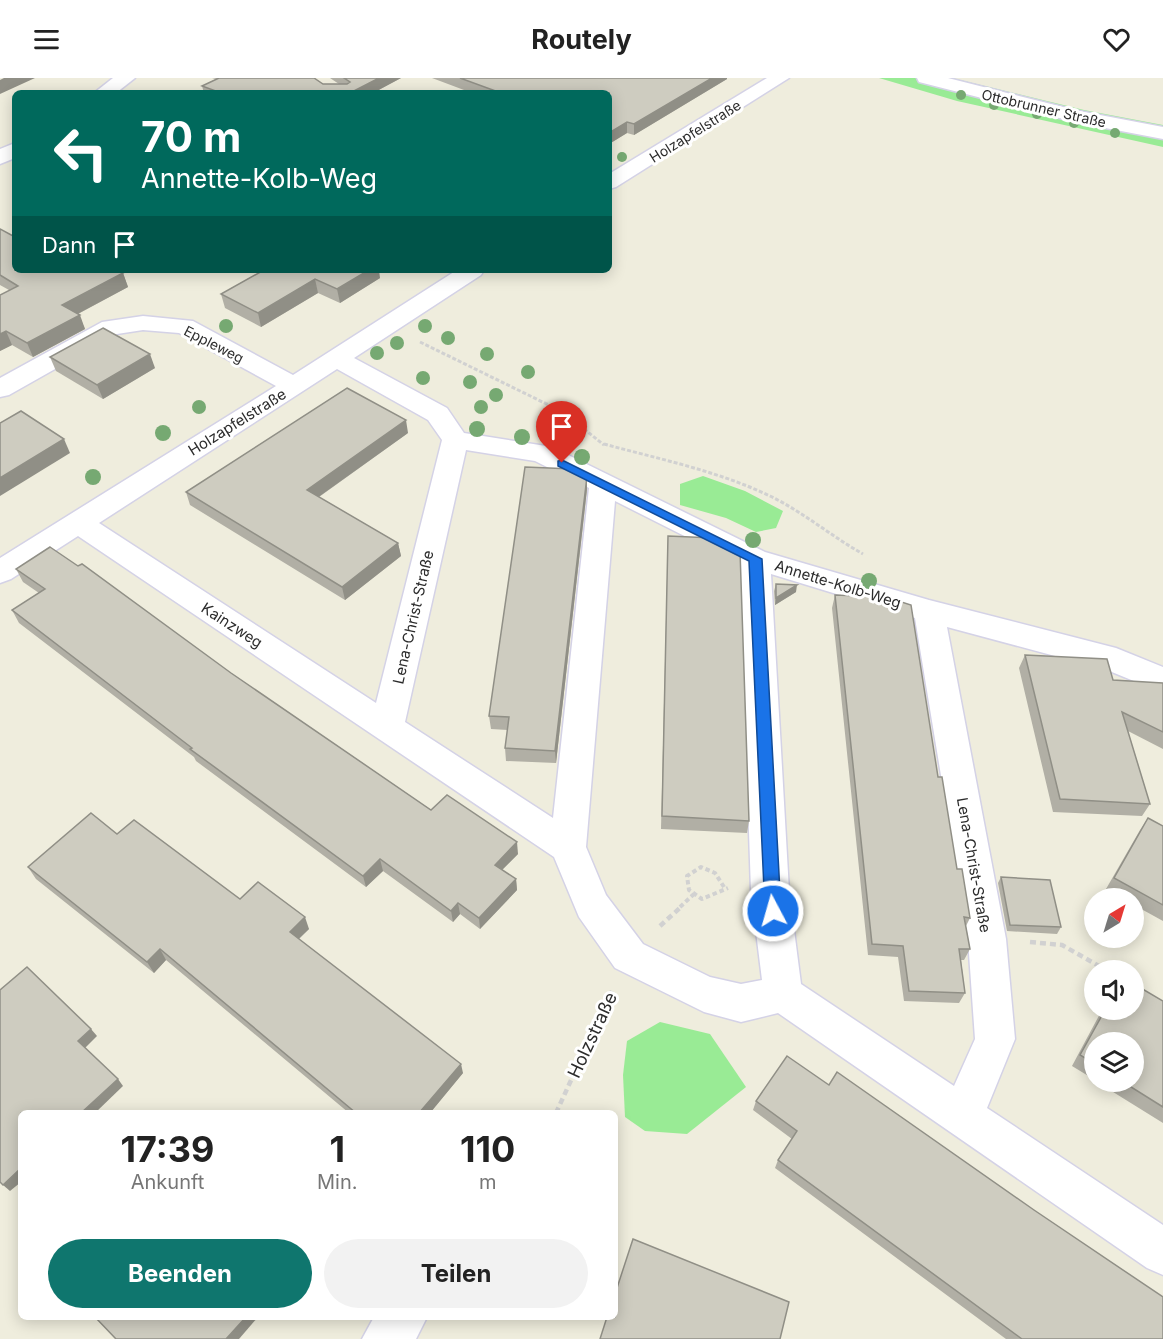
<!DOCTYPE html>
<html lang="de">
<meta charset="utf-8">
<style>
:root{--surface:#fff;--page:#f2f2f2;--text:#222;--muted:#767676;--accent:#0f766e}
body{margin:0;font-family:Inter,sans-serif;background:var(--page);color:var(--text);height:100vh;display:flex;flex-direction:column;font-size:22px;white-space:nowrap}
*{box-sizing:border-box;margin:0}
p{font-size:20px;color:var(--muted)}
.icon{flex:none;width:33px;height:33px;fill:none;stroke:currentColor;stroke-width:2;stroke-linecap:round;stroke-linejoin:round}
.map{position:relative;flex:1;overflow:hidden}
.panel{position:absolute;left:18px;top:1032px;width:600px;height:210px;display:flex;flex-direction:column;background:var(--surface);border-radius:9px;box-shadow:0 3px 15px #0003}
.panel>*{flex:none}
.top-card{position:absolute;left:12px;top:12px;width:600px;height:183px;border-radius:9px;box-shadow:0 3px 15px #0003;background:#00695c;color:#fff;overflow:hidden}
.needle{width:39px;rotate:38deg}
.tools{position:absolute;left:1084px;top:810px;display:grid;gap:12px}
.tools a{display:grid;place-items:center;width:60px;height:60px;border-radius:50%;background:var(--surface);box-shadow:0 3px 15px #0003;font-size:30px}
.pin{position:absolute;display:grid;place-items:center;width:51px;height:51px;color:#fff;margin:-62px -26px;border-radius:50% 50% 50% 0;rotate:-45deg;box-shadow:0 0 6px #0007}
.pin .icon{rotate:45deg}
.me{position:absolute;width:66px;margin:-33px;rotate:354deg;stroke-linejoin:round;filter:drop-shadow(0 0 4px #0008)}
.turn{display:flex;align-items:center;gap:21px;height:126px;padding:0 30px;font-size:27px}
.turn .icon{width:78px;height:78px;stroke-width:2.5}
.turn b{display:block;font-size:42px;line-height:51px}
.then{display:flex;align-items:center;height:57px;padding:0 30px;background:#0003;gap:12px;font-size:22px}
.eta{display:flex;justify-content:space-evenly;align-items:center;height:102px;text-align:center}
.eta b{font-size:36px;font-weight:700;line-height:42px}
.action{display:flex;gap:12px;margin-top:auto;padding:12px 30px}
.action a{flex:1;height:69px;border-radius:36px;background:var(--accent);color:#fff;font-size:24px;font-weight:700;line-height:69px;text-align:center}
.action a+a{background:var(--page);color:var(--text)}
header{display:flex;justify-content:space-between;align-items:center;height:78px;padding:0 30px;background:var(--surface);font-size:27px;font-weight:700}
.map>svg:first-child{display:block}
.green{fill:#99eb95}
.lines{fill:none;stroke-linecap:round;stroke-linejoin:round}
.minor-casing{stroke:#d4d2e6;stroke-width:3}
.path-far2{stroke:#d1d1d1;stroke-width:3;stroke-dasharray:4 2;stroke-linecap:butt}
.path-far1{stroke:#d1d1d1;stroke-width:4;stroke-dasharray:4.5 3;stroke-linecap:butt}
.path{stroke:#d1d1d1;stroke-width:4.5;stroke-dasharray:6 4;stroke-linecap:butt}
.minor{fill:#fff;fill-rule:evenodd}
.tree{fill:#76a972}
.wall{fill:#b1afa5}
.shaded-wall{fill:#908f86}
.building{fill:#ceccc0;stroke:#908f86;stroke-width:1.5}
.route{fill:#1a73e8;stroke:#114b97;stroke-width:1.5}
.labels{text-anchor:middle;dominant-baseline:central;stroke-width:6;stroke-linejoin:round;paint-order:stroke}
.far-street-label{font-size:14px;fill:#2c2c2c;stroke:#fff}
.street-label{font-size:15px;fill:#2c2c2c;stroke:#fff}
.near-street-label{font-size:18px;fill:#2c2c2c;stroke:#fff}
</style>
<header><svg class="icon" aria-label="menu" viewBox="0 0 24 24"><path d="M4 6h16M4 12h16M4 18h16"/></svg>Routely<svg class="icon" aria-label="heart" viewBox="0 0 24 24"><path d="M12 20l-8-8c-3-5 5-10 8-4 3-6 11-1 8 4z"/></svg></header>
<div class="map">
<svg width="1163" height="1261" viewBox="0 0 1163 1261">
<rect width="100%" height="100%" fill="#efeddd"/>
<g class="green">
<path d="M879 0H952L1084 32 1163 47V69L957 23Z"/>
<path d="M703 398 745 413 783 433 776 450 756 454 726 440 680 427V406Z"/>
<path d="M660 944 710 956 746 1009 687 1056 645 1053 625 1039 623 997 627 963Z"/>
</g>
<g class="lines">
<g class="minor-casing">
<g id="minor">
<path d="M113 0H135L116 15H94Z"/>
<path d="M767 0H789L616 109 609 111V96Z"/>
<path d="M917 0H948L1079 33 1163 49V61L1079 45 919 4Z"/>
<path d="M15 65V80L0 86V71Z"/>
<path d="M457 192H484L481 197 354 280 447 330 464 355 552 369 765 474 929 522 1116 570 1163 589V615L1107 592 947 549 1006 861 1015 961 987 1030 1163 1147V1197L1147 1190 778 935 741 944 704 934 615 890 579 839 554 779 78 458 11 501 0 505V480L276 308 179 255 143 252 117 256 9 317 0 319V300L102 244 143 238 193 243 293 297ZM337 291 428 342 442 362 376 625 99 445ZM466 372 535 383 589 410 553 740 405 644ZM615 423 740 486 751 813 762 902 741 906 710 899 643 866 606 817 586 769ZM771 496 915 540 968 861 975 961 954 1008 801 906 789 813Z"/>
<path d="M374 1239H427L416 1261H362Z"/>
</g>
</g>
<g class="path-far2">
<path d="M420 264 563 334 604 367"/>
<path d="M604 366C659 381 718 393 770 418 803 434 831 458 863 476"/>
</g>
<g class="path-far1">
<path d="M724 809 715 795 701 789 687 798 689 812 702 821 728 810"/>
<path d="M680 829 694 816"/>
</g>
<g class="path">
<path d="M660 848 682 828"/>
<path d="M1030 864 1062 867 1106 892"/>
<path d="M556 1035 612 913"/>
</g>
<use href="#minor" class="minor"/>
</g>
<g class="tree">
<circle cx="961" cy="17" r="5"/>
<circle cx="994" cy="27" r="5"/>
<circle cx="1037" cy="36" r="5"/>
<circle cx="1074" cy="45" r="5"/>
<circle cx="1115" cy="55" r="5"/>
<circle cx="622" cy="79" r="5"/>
<circle cx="226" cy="248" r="7"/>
<circle cx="425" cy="248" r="7"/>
<circle cx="448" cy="260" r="7"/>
<circle cx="397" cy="265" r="7"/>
<circle cx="377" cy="275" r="7"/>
<circle cx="487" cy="276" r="7"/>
<circle cx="528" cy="294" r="7"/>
<circle cx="423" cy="300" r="7"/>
<circle cx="470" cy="304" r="7"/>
<circle cx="496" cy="317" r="7"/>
<circle cx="199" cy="329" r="7"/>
<circle cx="481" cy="329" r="7"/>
<circle cx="477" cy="351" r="8"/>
<circle cx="163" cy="355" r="8"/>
<circle cx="522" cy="359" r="8"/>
<circle cx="582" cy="379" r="8"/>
<circle cx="93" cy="399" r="8"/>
<circle cx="753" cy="462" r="8"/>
<circle cx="869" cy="503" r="8"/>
</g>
<g class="wall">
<path d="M212 0H314L323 6H339L330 0H401L373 15H204L202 8 216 1Z"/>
<path d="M432 0H727V1L634 57 627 55 609 66V15H472Z"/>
<path d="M0 151 15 192 123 195 128 209 78 236 85 251 33 279 12 267 0 273 9 212 0 207Z"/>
<path d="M264 192 380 200 340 225 318 215 261 249 225 230 221 216Z"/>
<path d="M50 279 155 290 103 321 56 293Z"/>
<path d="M408 355 319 419 398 465 401 478 345 522 190 427 186 414Z"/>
<path d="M587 398V411L556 685 506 683 505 670 508 652 491 651 489 638Z"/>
<path d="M668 458 749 743 747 755 661 751Z"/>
<path d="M16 491 231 595 431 732 518 776 502 792 516 801 517 812 480 851 460 836 453 844 383 793 366 809 196 683 194 679 19 545 12 532 39 515 23 504Z"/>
<path d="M776 506 796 514 775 527 774 513Z"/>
<path d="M835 517 938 699 957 791 970 840 966 848 970 871 964 882H961L965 915 959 925 904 923 898 879 868 877 832 530Z"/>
<path d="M1025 577 1113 602 1163 605V671L1128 653 1150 726 1142 738 1053 734 1019 590Z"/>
<path d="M1148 740 1163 748V843L1134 827V820H1123L1106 811 1140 752Z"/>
<path d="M117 756 240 821 309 851 299 861 463 995 430 1035H349L166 882 154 895 36 801 28 789Z"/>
<path d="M1001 799 1061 849 1057 856 1007 853 998 805Z"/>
<path d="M1163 923V1045L1097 1004H1134L1095 964V1002L1072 988 1102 932H1134Z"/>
<path d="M756 1023 1163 1261H1006L775 1090 778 1082 792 1061 753 1032Z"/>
</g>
<g class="shaded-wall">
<path d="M4 0H35L0 16V2Z"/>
<path d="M379 0H401L373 15H350Z"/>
<path d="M712 0H727V1L634 57V46Z"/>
<path d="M627 44V55L609 66V55Z"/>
<path d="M369 192H379L380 200 340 225 337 211Z"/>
<path d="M123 195 128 209 68 241 62 227Z"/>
<path d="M315 201 318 215 261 249 258 235Z"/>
<path d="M80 237 85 251 33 279 27 265Z"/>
<path d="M6 253 12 267 0 273V256Z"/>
<path d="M150 276 155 290 103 321 97 307Z"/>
<path d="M406 342 408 355 310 425 307 412Z"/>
<path d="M64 361 70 375 0 418V400Z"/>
<path d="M587 398V411L556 685 555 673Z"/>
<path d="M398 465 401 478 345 522 342 509Z"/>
<path d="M797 507 796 514 775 527 776 520Z"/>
<path d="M517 764 518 776 496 798 495 787Z"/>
<path d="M380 781 383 793 366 809 363 798Z"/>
<path d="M516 801 517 812 480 851 479 840Z"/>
<path d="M458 825 460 836 453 844 451 833Z"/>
<path d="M305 839 309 851 294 865 290 854Z"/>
<path d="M160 871 166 882 154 895 147 884Z"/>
<path d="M91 951 97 958 84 971 78 963Z"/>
<path d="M461 986 463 995 430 1035H419Z"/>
<path d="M118 1001 123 1008 95 1035H81Z"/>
<path d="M21 1090V1104L10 1113 3 1107Z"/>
<path d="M246 1239H258L239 1261H226Z"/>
</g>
<g class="building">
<path d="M219 0H314L323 6H347L350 4 344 0H379L350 15H221L202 8Z"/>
<path d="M460 0H712L634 46 627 44 609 55V15H501Z"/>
<path d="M0 151 15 159V192H118L123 195 62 227 80 237 27 265 6 253 0 256V217L18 208 0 197Z"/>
<path d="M264 192H369L337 211 315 201 258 235 221 216Z"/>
<path d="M103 250 150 276 97 307 50 279Z"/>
<path d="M347 310 406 342 307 412 398 465 342 509 186 414Z"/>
<path d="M21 333 64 361 0 400V345Z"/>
<path d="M525 389 573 391 587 398 555 673 505 670 509 639 489 638Z"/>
<path d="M668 458 714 460 740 473 749 743 662 738Z"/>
<path d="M50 469 78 488 82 486 231 595 431 732 447 717 517 764 495 787 516 801 479 840 458 825 451 833 380 781 363 798 190 671 192 670 12 532 45 511 16 491Z"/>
<path d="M776 506 797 507 776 520Z"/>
<path d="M835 517 886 519 911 527 938 699H942L957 791H962L970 840 964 839 970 871H959L965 915 909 913 903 868 872 866Z"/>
<path d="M1025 577 1107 581 1113 602 1163 605V654L1122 634 1150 726 1060 721Z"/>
<path d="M91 735 117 756 134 742 240 821 258 804 305 839 290 854 461 986 419 1035H356L160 871 147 884 28 789Z"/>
<path d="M1148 740 1163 748V827L1114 800Z"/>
<path d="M1001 799 1050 802 1061 849 1010 847Z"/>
<path d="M27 889 91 951 78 963 118 1001 81 1035H21V1090L3 1107 0 1104V912Z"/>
<path d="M1134 906 1163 923V1029L1123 1004H1134V964H1095V986L1080 977 1105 932H1134Z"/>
<path d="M787 978 829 1007 837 994 1034 1132 1163 1219V1261H1022L778 1082 797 1053 756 1023Z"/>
<path d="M633 1161 789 1224 780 1261H600L607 1239H615V1216Z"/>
<path d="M95 1239H246L226 1261H116Z"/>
</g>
<path class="route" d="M562 382 762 481 781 833 778 838H767L765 833 749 483 558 388V383Z"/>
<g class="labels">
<g class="far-street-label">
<text transform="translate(1044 30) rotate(13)">Ottobrunner Straße</text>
<text transform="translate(695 53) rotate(-32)">Holzapfelstraße</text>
<text transform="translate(214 266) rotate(27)">Eppleweg</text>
</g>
<g class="street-label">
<text transform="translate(237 344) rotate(-32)">Holzapfelstraße</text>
<text transform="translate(838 506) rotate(17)">Annette-Kolb-Weg</text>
<text transform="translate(413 539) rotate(-77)">Lena-Christ-Straße</text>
<text transform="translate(232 547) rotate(33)">Kainzweg</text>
<text transform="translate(974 787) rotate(80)">Lena-Christ-Straße</text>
</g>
<g class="near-street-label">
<text transform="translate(592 957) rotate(-65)">Holzstraße</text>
</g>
</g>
</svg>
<div class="tools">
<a><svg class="needle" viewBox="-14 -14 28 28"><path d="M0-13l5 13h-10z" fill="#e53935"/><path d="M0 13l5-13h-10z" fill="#767676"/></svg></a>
<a><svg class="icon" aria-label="sound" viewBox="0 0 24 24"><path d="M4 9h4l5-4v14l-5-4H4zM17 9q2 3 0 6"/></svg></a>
<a><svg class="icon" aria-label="layers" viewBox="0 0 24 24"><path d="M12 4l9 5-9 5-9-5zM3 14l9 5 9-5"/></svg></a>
</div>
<div class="pin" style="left:562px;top:385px;background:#d93025"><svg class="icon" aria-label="arrive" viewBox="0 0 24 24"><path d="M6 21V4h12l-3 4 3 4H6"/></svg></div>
<svg class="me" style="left:773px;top:833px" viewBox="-20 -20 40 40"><circle r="17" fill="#1a73e8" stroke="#fff" stroke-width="3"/><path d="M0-11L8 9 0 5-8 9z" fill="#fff"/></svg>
<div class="top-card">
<div class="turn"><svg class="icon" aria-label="left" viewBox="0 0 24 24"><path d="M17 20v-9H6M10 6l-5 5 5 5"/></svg><div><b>70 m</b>Annette-Kolb-Weg</div></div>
<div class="then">Dann<svg class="icon" aria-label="arrive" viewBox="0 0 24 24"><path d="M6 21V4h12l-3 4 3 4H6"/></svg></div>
</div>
<section class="panel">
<div class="eta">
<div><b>17:39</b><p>Ankunft</p></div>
<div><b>1</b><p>Min.</p></div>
<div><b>110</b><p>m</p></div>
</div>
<div class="action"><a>Beenden</a><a>Teilen</a></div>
</section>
</div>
